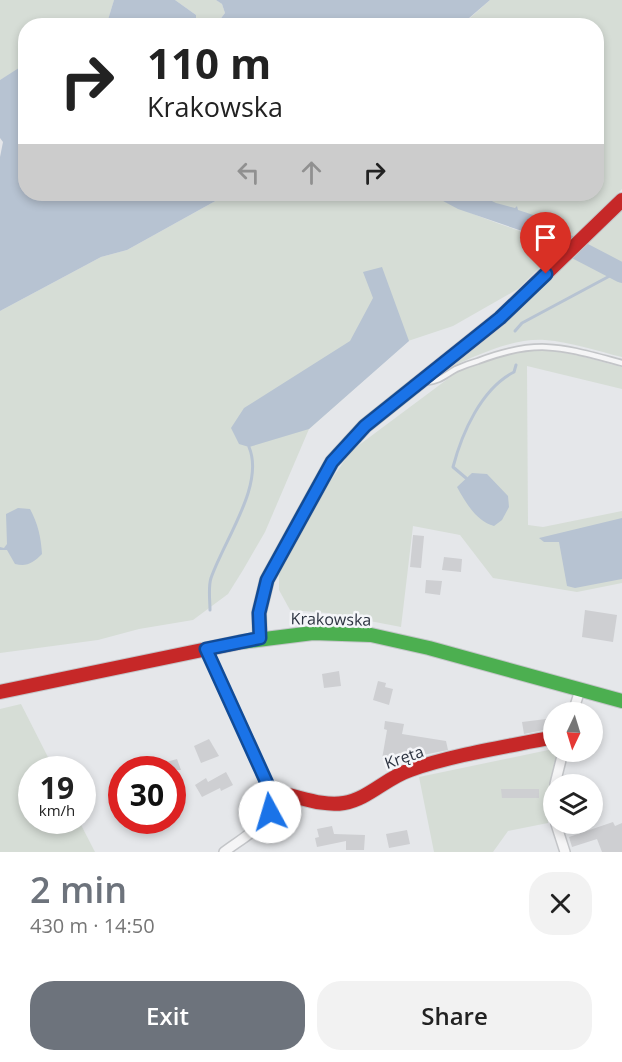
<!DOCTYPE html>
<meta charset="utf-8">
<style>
:root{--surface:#fff;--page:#f2f2f2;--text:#222;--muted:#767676;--accent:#6d737c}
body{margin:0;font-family:"Open Sans",sans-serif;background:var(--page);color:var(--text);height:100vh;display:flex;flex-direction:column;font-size:22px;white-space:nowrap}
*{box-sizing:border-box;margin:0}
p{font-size:20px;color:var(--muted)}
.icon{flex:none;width:33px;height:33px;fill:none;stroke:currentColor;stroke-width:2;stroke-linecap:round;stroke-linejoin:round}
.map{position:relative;height:852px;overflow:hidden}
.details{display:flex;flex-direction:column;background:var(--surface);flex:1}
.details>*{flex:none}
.hud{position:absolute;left:18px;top:18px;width:586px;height:183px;border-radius:24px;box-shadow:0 3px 9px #0003;background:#fff;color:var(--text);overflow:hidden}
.needle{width:39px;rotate:184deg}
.buttons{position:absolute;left:543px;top:702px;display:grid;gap:12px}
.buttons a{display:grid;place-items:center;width:60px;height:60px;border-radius:50%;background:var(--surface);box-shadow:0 3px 9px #0003;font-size:30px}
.speed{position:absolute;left:18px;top:756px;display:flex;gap:12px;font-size:30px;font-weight:700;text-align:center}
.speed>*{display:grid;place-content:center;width:78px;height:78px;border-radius:50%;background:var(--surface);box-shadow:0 3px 9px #0003;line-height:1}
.speed small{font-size:15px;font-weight:400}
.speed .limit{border:9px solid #d22;background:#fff;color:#111}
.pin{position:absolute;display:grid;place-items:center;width:51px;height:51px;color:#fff;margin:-62px -26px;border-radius:50% 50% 50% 0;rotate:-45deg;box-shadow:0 0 6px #0007}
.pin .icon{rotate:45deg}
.me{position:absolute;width:66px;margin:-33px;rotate:354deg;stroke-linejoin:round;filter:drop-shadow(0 0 4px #0008)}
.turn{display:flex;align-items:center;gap:21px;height:126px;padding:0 30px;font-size:27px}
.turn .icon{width:78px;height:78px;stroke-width:2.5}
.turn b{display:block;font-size:42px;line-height:51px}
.lanes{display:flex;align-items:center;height:57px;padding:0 30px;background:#0003;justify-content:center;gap:30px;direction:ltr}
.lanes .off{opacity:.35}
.round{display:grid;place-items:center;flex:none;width:63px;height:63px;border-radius:24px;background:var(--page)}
.headline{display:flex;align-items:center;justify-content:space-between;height:102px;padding:0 30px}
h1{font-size:36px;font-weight:600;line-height:45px;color:var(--accent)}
.primary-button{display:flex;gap:12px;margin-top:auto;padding:12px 30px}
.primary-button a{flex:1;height:69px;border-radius:24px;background:var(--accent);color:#fff;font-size:24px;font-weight:600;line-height:69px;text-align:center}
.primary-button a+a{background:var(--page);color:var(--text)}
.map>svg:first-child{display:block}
.green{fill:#d6ddd6}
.water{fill:#b7c3d2}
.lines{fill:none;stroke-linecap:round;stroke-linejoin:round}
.stream{stroke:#b7c3d2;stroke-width:3}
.river{stroke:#b7c3d2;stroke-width:20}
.building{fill:#cecfd2}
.lane-casing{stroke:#c3c5c8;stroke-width:8}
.street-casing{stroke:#c3c5c8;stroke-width:12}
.fast-casing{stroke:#c3c5c8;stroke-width:16}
.slow-casing{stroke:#c3c5c8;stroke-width:16}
.jam-casing{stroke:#c3c5c8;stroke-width:16}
.lane{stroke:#f5f5f6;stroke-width:4.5}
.street{stroke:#f5f5f6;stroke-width:9}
.fast{stroke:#4caf50;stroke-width:14}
.slow{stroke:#ffc107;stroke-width:14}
.jam{stroke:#c62828;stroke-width:14}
.route-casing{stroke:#114b97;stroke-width:15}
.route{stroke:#1a73e8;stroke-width:10}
.labels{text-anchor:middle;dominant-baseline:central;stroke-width:5;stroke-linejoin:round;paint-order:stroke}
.street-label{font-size:16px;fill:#2d3441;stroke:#f4f5f8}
</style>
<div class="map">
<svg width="622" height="852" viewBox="0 0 622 852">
<rect width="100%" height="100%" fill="#e5e7ea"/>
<g class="green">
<path d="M0 0H114L107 23 104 25 26 26 25 66 0 80Z"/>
<path d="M175 0H216L222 4 225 13 215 25H192L196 21V15Z"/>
<path d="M490 0H622V189L572 239 562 230 471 194H597V26H461Z"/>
<path d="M228 194H430C472 217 517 228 560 247L518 289 453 326 408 341 309 429 265 532 243 570 228 594 193 620 139 629 98 640 0 653V311L101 257 127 250Z"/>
<path d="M622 208V357C597 351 571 342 545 340 508 338 472 358 439 372Z"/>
<path d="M529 350C562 349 591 359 622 367V389L527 366 528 525 543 527 622 511V583L577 592 493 578 460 535 413 526 401 627 328 613 290 610 279 590V569L325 489 351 451 457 372 499 357Z"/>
<path d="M21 704 54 769 32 770V820L79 821 95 852H0V709Z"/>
<path d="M553 749 554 752H557L548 795V823L508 831 493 852H434L419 777Z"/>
</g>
<g class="water">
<path d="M114 0H175L196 15V21L192 26 104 25 107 23Z"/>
<path d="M216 0H490L461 25 215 26 225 13 222 4Z"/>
<path d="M22 66H26V194H228L127 250 101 257 0 311V157L3 142 0 138V80Z"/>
<path d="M430 194H477L496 203 515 208 517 206 518 210C537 215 557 226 572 239L562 249 525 232 458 209Z"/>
<path d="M382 267 409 341 309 429 249 447 239 444 231 428 244 408 350 341 373 298 363 272Z"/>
<path d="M472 473 487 474 508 496 509 507 502 520 494 526C476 521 466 503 457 487Z"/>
<path d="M18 508 30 509C38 524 41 537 42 554 33 563 27 567 15 564L7 550H0V547L4 548 7 544 6 514Z"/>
<path d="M622 518V579L575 588 567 586 559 542H544L539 538Z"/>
</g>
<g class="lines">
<g class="stream">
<path d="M515 331 522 323 619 271"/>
<path d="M466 478 453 467C462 433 481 389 514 372L516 365"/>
<path d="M210 610C210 600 208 587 211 578 224 540 265 485 249 447"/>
</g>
<path class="river" d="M555 238 622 273"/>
</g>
<g class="building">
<path d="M413 535 424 536 421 568 410 567Z"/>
<path d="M444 557 462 559 461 572 442 570Z"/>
<path d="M426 580 442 581 440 595 425 593Z"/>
<path d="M585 610 617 615 613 642 582 637Z"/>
<path d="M339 671 341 686 324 688 322 674Z"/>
<path d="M378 681 386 683 385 687 393 689 389 705 373 700Z"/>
<path d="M554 718V728L524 734 522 722Z"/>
<path d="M385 721 404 724 402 734 446 741 448 750 413 757 414 759 404 762 382 759 387 730 384 729Z"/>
<path d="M209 739 219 756 201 763 194 746Z"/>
<path d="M177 759 181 770H149V767Z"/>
<path d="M226 772 233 785 221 791 220 788 202 797 195 785 206 778 208 782Z"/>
<path d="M501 789H539V798H502Z"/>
<path d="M613 822 615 826 622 823V852H602L597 839 572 847 569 837Z"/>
<path d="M332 826 334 834 365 835 364 850H346V841L317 847 315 838 319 837 317 829Z"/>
<path d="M407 830 410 844 389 848 386 834Z"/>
</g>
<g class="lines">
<g class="lane-casing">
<path id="lane" d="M427 382C440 381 445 375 456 369 463 366 471 363 478 361 538 338 562 347 622 363"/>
</g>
<g class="street-casing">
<g id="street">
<path d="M206 649 271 792C274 824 246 835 224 852"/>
<path d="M573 712 580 690"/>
<path d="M555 784 563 752"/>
<path d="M554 796V809"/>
<path d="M556 824 565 852"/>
</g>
</g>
<g class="fast-casing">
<path id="fast" d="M241 642 313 633 371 635 429 648 622 701"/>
</g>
<g class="slow-casing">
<path id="slow" d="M260 638 259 613 267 580 332 462 365 426 415 386"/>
</g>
<g class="jam-casing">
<g id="jam">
<path d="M415 386 500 318 622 200"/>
<path d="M0 692 241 642"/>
<path d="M271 792C295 794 319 807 344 803 368 799 386 778 410 770 456 754 506 747 554 737"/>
</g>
</g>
<use href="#lane" class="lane"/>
<use href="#street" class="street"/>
<use href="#fast" class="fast"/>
<use href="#slow" class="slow"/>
<use href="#jam" class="jam"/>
</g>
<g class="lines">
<g class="route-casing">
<path id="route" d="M270 812 272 804 271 792 206 649 260 638 259 613 267 580 332 462 365 426 500 318 546 274"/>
</g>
<use href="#route" class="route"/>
</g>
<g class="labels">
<g class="street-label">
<text transform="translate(331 619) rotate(1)">Krakowska</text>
<text transform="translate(404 757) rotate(-19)">Kręta</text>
</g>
</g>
</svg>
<div class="buttons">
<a><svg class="needle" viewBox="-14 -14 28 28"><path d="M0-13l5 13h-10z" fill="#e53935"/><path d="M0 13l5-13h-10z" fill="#767676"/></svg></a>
<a><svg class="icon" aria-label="layers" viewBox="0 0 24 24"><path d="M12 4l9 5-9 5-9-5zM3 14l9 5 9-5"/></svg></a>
</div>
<div class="speed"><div>19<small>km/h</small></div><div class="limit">30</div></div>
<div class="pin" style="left:546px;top:274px;background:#d93025"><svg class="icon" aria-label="arrive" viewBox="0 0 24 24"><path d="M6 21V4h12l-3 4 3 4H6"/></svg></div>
<svg class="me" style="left:270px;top:812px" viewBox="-20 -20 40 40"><circle r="19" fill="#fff"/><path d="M0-13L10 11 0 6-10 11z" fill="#1a73e8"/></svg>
<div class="hud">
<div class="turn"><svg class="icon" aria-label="right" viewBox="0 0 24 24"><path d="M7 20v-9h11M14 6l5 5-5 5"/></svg><div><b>110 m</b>Krakowska</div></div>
<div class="lanes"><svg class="icon off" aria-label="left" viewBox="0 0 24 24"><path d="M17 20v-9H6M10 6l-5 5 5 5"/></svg><svg class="icon off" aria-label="ahead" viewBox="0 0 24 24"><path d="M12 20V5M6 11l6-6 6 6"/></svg><svg class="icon" aria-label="right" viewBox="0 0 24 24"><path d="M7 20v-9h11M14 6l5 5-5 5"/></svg></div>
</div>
</div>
<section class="details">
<div class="headline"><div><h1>2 min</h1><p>430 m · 14:50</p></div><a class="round"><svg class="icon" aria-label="close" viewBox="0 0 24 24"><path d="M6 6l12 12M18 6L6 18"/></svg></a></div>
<div class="primary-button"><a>Exit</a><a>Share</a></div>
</section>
